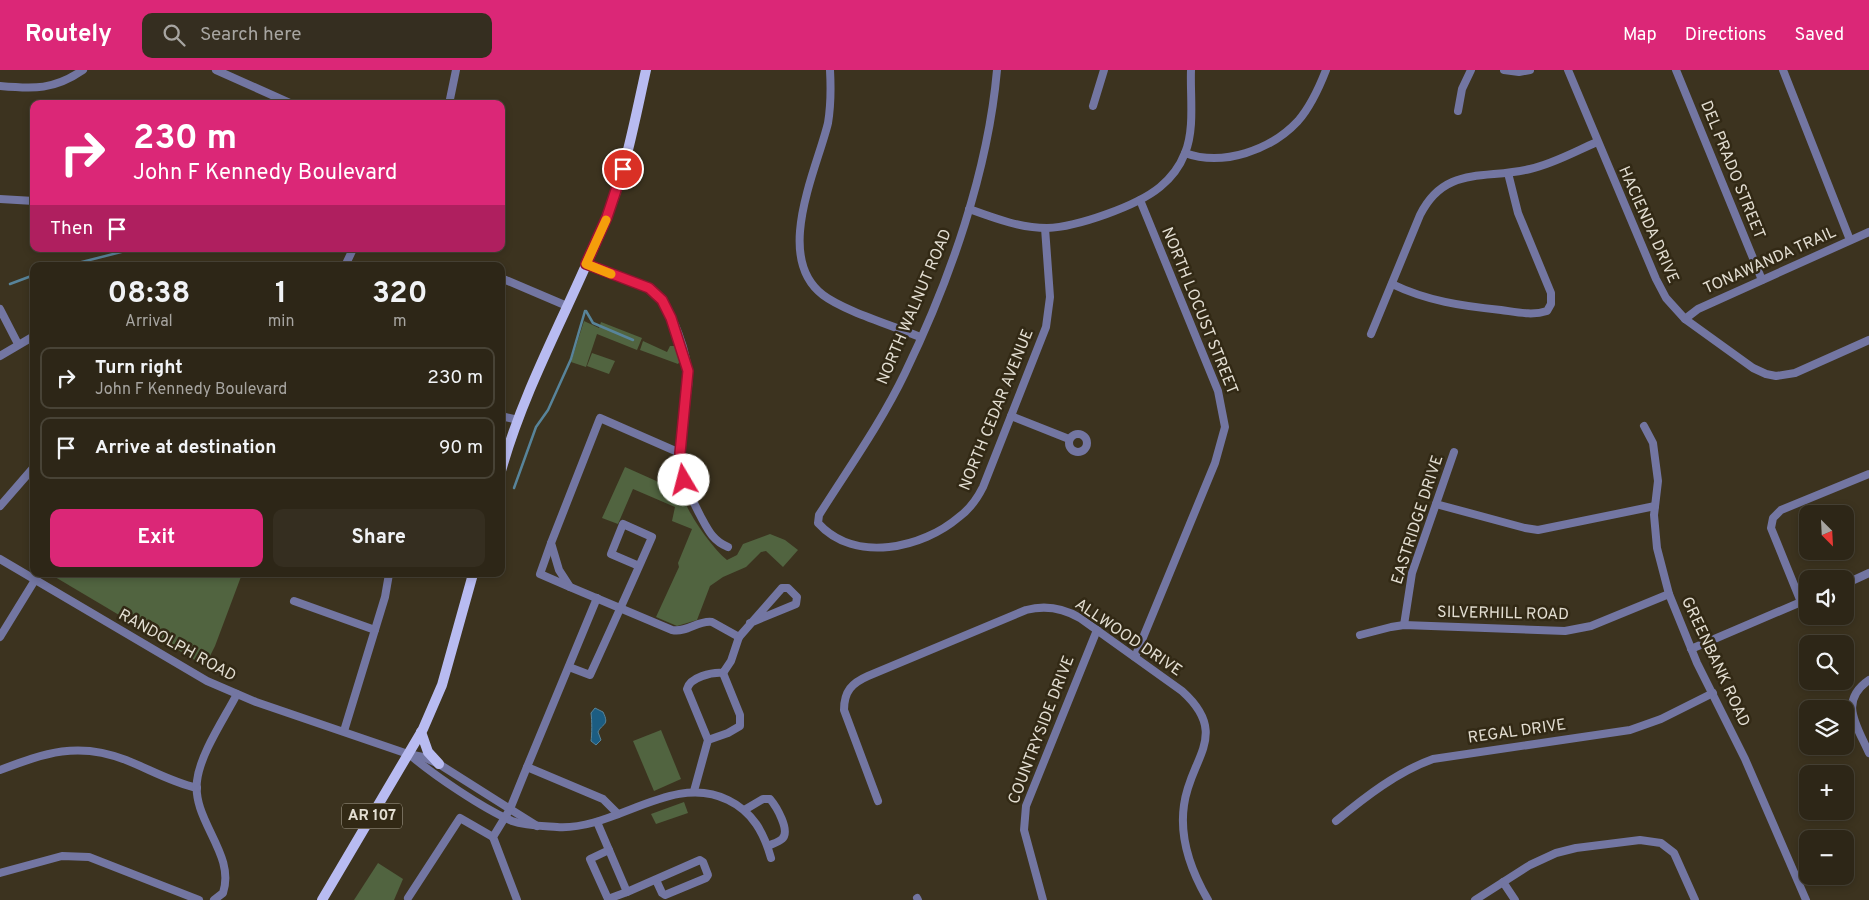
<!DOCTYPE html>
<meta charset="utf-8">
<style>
:root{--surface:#2d2617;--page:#352e20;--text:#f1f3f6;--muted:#a7a5a1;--line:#484336;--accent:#db2777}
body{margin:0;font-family:Overpass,sans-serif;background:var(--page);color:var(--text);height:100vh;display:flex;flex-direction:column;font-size:19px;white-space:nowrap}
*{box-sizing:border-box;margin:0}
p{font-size:16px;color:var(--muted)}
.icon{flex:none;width:28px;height:28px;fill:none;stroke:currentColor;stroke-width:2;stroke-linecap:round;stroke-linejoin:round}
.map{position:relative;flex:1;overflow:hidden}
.sheet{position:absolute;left:30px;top:192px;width:475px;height:315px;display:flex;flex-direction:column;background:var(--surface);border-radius:10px;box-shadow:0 2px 8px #0003,0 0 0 1px var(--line)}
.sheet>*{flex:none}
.banner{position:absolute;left:30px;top:30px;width:475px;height:152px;border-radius:10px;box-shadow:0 2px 8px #0003,0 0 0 1px var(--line);background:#db2777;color:#fff;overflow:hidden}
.needle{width:32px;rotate:156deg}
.controls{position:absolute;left:1799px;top:435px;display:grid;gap:10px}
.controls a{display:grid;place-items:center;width:55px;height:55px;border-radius:10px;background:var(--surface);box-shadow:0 2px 8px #0003,0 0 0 1px var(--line);font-size:25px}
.pin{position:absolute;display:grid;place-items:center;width:42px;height:42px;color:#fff;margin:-21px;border:2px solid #fff;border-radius:50%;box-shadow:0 1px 5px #0007}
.me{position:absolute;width:55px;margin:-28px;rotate:352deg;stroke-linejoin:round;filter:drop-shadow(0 0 4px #0008)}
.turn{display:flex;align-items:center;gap:18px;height:105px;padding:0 20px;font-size:22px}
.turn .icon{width:65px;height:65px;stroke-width:2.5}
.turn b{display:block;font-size:35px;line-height:42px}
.then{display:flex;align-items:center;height:48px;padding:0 20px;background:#0003;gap:10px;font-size:19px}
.eta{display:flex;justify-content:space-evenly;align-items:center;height:85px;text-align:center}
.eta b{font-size:30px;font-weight:700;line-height:35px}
.primary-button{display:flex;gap:10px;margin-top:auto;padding:10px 20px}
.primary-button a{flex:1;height:58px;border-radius:10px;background:var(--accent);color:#fff;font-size:20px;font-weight:700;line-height:58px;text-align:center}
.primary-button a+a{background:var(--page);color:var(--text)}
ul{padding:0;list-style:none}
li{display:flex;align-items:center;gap:15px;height:62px;margin:0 10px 8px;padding:0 10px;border:2px solid var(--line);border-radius:10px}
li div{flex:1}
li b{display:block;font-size:19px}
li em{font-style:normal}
header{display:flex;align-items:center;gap:30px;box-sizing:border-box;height:70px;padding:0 25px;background:var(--accent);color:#fff}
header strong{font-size:24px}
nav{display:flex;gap:28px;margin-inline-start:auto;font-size:18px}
.search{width:350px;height:45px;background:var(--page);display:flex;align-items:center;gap:12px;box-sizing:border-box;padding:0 18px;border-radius:10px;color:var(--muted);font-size:19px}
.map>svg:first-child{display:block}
.green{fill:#516440}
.water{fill:#1c5d82;stroke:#58849a}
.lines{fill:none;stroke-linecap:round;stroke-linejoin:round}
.stream{stroke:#58849a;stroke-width:2.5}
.minor{stroke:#7376a2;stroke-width:8}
.major{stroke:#b8bbf1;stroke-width:10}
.route-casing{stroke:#92132f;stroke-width:12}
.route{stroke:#e11d48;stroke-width:9}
.slow{stroke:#f59e0b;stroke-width:9}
.labels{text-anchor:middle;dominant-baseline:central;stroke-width:5;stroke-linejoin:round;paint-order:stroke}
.shield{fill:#322915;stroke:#aea899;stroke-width:1}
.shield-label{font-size:15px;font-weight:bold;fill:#e3ded2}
.street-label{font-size:16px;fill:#e3ded2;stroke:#322915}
</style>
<header>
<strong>Routely</strong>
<div class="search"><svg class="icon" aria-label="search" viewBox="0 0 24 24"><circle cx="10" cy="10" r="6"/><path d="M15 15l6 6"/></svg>Search here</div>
<nav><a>Map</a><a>Directions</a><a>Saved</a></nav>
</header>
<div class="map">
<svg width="1869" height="830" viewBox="0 0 1869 830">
<rect width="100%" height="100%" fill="#3c331f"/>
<g class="green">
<path d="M584 251 599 258 601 252 642 268 637 280 597 264 586 297 571 292Z"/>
<path d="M643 271 667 282 670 276H678L682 288 678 294 640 280Z"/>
<path d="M592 283 615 291 609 304 587 296Z"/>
<path d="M625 397 681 422C686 441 712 478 727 490L737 485 743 474 770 464 785 470 798 480 783 497 766 481 761 482 746 497 723 507 710 516 697 550 677 556 656 547 679 497 678 493 692 459 672 451 675 437 633 419 618 454 602 448Z"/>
<path d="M50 504H242L215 576 205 596Z"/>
<path d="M661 660 681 709 654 721 633 671Z"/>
<path d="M684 732 688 743 656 754 651 744Z"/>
<path d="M378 793 403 809 394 830H354Z"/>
</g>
<path class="water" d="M595 638 603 642C610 656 602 653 598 662L601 670 596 675 591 671C592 665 592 650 591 643Z"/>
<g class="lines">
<g class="stream">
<path d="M66 196 133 179"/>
<path d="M10 214 34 205"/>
<path d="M586 241 593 253 633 270"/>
<path d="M514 418 536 357 548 340 571 289 585 241"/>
</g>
<g class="minor">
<path d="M216 0 292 34"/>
<path d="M830 0C831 18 831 35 828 53 817 99 773 187 823 225 844 241 894 256 920 267"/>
<path d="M997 0C988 102 950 210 905 303 881 353 848 399 819 445L818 453C855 494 923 478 959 447 970 439 977 429 983 417L1046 257 1050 227 1045 158"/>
<path d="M1504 0 1519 2 1530 0"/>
<path d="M1568 0 1656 209 1666 228 1685 249 1753 298 1766 304 1776 306 1795 303 1869 270"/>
<path d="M1676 0 1762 210"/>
<path d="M1783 0 1850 170"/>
<path d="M0 16C34 19 54 20 83 0"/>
<path d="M449 34 456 0"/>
<path d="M1093 36 1104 0"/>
<path d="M1458 41 1462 19 1471 0"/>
<path d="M1185 83C1223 97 1271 80 1298 51 1311 36 1319 18 1326 0"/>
<path d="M0 129 34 131"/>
<path d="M969 139C994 148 1020 158 1047 158 1077 157 1137 136 1160 117 1171 108 1180 96 1185 83 1195 59 1190 26 1191 0"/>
<path d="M586 194 649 218C673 236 691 289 688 318 685 339 680 360 680 382 681 406 690 426 701 447 708 460 713 471 728 477"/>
<path d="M345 196 353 179"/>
<path d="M501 208 567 236"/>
<path d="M1392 214C1427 231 1462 236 1501 240 1516 242 1532 246 1547 241L1551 234V223L1518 143 1508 103"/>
<path d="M0 239 18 274"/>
<path d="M1685 249 1698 239 1869 162"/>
<path d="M1371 264 1420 145C1445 95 1485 110 1530 99 1553 94 1576 81 1597 72"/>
<path d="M0 286 34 266"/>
<path d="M501 346 518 350"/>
<path d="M1011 346 1069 369"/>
<path d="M1644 356 1653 373 1658 411 1654 445 1657 478 1669 524 1697 593 1745 689 1806 830"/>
<circle cx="1078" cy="373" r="9"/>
<path d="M680 383 600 348 551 473 559 500 570 517 672 560C687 563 698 550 712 552L739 567 731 591 723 603C712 602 690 607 687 619L708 670 694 721"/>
<path d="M1436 434 1525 458 1538 460 1655 436"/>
<path d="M0 436 34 397"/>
<path d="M551 473 540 504 570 517"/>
<path d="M0 489 207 611 256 632 408 684 423 687 439 694 537 756"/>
<path d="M1845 514 1869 503"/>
<path d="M597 528 527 697 603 729 618 744"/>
<path d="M294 531 375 560"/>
<path d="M1801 532 1771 458 1773 448 1781 440 1869 404"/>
<path d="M1404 555 1412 503 1454 382"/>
<path d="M1360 565 1391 557 1404 555 1565 561 1591 556 1669 524"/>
<path d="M0 567 35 510"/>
<path d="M739 567 782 518H788L797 527 796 534 750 553"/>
<path d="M1691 579 1808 529"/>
<path d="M1135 587 1215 393 1225 357 1218 321 1140 130"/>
<path d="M569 597 590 605C611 559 632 513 652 467L623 454 611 484 639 496"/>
<path d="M1869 610C1838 631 1857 656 1869 683"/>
<path d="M344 661 385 527 389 504"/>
<path d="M708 670 728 663 740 656V645L723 603"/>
<path d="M410 685C435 706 482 738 512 751 526 756 542 756 557 757 615 761 672 702 728 730 753 742 764 763 771 788"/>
<path d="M0 700C45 683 78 671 126 690 149 699 171 712 197 718"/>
<path d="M878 731 844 640C844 621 852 613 868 606L1026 540C1045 535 1063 538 1080 548L1182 621C1231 665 1190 688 1184 735 1179 769 1191 801 1208 830"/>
<path d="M746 739 763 729H770C776 736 791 761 782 769 779 772 772 774 768 776"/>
<path d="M1336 751C1365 727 1397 702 1433 689L1630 660 1661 649 1713 623"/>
<path d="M597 752 627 822 700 790 703 792 708 805 706 808 665 825 662 823 656 810"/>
<path d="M609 780 590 789 608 829 627 822"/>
<path d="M0 803 62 786 89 787 199 830"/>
<path d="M1503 812 1515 830"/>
<path d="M408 828 460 748 493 767"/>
<path d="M917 828 918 830"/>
<path d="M214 830 223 823C236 784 192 751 197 711 200 684 224 649 237 624"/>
<path d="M517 830 493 767 510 739 527 697"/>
<path d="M1043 830 1024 760 1026 736 1097 560"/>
<path d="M1475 830 1530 795 1556 783 1576 778 1640 770 1661 773 1674 783 1695 830"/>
</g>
<g class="major">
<path d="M501 401C526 312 573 232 607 146 626 99 635 49 646 0"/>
<path d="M421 662 428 682 439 694"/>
<path d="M322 830 423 659 442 615 473 504"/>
</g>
</g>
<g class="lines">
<g class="route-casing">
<path id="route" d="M623 99 607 147 586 194 649 218 662 230 671 248 688 301 680 383 684 410"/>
</g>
<use href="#route" class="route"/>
<path class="slow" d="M606 150 586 194 611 204"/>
</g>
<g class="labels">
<rect class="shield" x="342" y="733.5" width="60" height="25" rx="4"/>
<g class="shield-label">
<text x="372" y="746">AR 107</text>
</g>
<g class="street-label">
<text transform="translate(1732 100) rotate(68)">DEL PRADO STREET</text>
<text transform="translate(1648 155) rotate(66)">HACIENDA DRIVE</text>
<text transform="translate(1770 191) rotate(-24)">TONAWANDA TRAIL</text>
<text transform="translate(915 237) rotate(-67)">NORTH WALNUT ROAD</text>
<text transform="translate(1199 241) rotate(68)">NORTH LOCUST STREET</text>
<text transform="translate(997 340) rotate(-68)">NORTH CEDAR AVENUE</text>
<text transform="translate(1418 450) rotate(-72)">EASTRIDGE DRIVE</text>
<text transform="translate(1503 544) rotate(1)">SILVERHILL ROAD</text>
<text transform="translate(1128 568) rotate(34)">ALLWOOD DRIVE</text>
<text transform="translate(177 576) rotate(29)">RANDOLPH ROAD</text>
<text transform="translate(1715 592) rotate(65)">GREENBANK ROAD</text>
<text transform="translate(1042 660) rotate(-69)">COUNTRYSIDE DRIVE</text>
<text transform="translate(1517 662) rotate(-8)">REGAL DRIVE</text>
</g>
</g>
</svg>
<div class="controls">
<a><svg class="needle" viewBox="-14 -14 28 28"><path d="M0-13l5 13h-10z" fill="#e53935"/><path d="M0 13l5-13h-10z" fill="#a7a5a1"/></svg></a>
<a><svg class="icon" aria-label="sound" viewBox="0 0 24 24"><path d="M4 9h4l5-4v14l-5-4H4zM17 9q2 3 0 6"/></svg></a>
<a><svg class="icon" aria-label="search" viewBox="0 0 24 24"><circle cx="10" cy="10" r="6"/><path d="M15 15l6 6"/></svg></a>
<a><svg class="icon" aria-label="layers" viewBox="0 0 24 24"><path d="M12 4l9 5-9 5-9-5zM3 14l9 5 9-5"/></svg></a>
<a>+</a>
<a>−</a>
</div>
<div class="pin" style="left:623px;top:99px;background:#d93025"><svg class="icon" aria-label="arrive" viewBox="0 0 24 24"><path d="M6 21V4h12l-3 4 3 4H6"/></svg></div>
<svg class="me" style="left:684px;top:410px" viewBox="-20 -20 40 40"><circle r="19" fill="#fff"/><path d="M0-13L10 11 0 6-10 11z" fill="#e11d48"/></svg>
<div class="banner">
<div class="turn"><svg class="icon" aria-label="right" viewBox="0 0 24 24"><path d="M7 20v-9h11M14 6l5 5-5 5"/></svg><div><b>230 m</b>John F Kennedy Boulevard</div></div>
<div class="then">Then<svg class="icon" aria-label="arrive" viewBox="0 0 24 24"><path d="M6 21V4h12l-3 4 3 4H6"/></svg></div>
</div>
<section class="sheet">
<div class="eta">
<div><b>08:38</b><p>Arrival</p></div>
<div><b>1</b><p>min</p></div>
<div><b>320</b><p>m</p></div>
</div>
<ul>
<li><svg class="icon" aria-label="right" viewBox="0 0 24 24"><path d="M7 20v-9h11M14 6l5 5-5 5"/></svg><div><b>Turn right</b><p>John F Kennedy Boulevard</p></div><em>230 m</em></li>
<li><svg class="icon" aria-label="arrive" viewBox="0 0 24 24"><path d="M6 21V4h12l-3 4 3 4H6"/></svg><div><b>Arrive at destination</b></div><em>90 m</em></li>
</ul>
<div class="primary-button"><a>Exit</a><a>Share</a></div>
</section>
</div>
